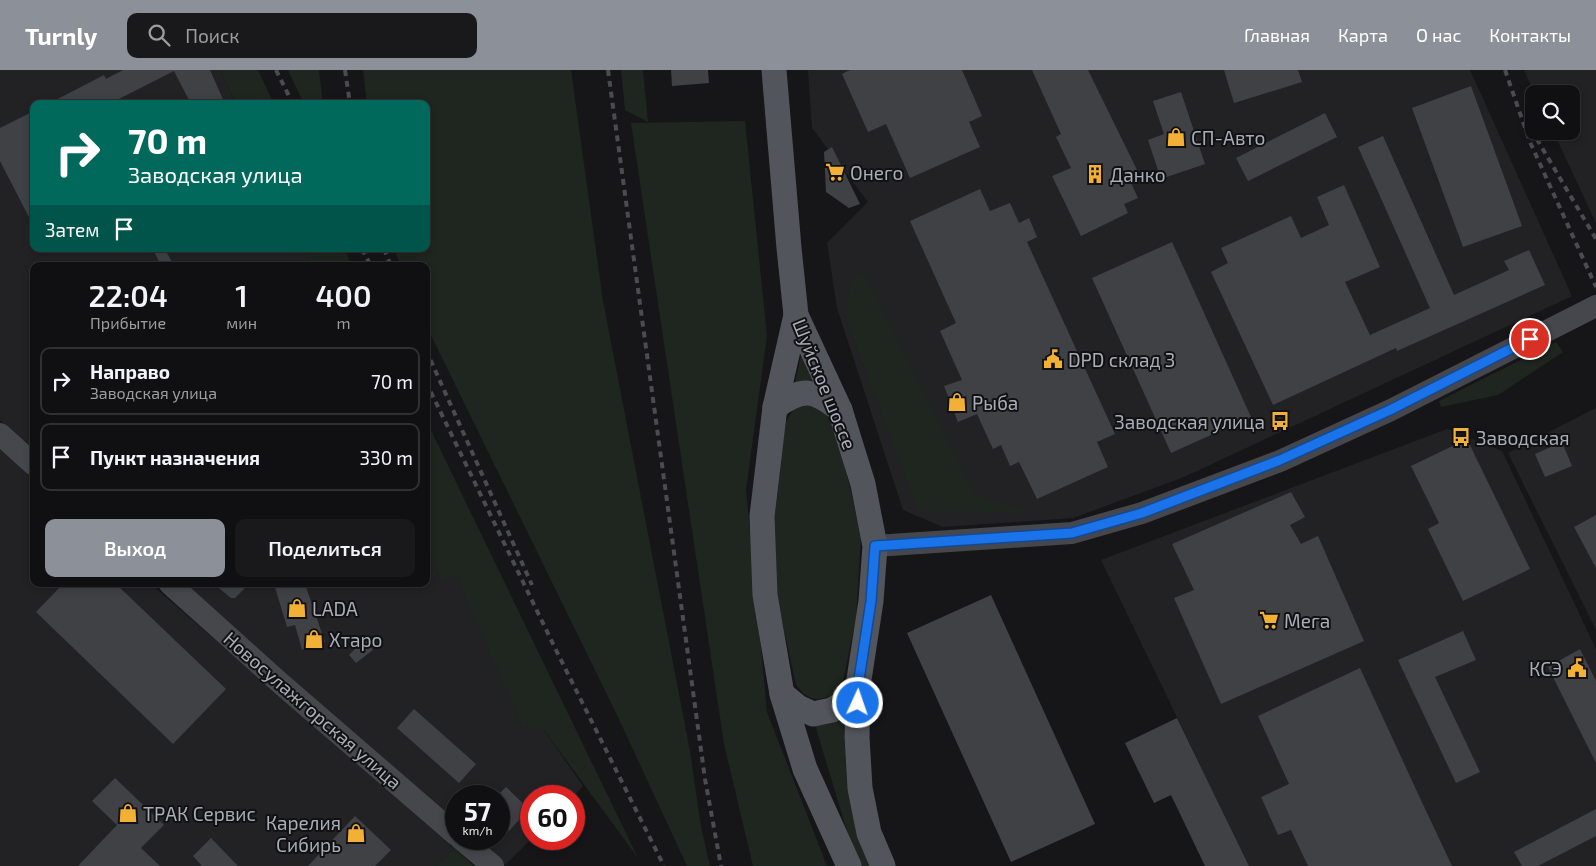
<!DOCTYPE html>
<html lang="ru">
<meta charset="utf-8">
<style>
:root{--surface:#101012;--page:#19191b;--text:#f1f3f6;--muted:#9c9d9f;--line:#303032;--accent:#8c9099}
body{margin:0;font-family:"Exo 2",sans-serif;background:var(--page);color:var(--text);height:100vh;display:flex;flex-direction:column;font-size:19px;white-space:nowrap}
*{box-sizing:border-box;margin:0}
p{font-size:16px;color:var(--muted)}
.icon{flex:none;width:28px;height:28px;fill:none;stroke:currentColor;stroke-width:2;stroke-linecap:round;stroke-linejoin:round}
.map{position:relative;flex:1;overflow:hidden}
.drawer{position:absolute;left:30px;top:192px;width:400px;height:325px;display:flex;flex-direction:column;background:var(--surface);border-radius:10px;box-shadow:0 2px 8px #0003,0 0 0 1px var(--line)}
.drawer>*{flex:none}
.top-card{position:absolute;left:30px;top:30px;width:400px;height:152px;border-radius:10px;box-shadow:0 2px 8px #0003,0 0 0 1px var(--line);background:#00695c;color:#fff;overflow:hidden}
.controls{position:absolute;left:1525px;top:15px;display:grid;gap:10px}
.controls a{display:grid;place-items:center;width:55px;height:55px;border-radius:10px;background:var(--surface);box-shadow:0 2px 8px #0003,0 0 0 1px var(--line);font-size:25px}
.speed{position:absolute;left:445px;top:715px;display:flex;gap:10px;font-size:25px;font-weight:700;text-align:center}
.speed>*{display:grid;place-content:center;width:65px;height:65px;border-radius:50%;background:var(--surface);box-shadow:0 2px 8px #0003,0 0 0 1px var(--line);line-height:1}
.speed small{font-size:12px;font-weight:400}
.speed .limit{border:8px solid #d22;background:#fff;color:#111}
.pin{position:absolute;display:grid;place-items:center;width:42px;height:42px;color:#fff;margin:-21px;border:2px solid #fff;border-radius:50%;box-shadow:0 1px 5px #0007}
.me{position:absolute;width:55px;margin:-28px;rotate:3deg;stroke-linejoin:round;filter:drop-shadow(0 0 4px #0008)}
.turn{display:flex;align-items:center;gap:18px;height:105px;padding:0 15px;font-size:22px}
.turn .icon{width:65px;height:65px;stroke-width:2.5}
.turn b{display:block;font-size:35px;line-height:42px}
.then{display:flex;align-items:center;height:48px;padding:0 15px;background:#0003;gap:10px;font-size:19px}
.eta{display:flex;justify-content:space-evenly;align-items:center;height:85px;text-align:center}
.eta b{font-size:30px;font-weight:600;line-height:35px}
.primary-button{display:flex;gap:10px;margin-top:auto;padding:10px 15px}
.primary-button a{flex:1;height:58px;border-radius:10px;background:var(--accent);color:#fff;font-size:20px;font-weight:600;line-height:58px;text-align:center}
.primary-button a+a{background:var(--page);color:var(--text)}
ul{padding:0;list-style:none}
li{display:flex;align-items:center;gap:15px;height:68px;margin:0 10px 8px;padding:0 5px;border:2px solid var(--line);border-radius:10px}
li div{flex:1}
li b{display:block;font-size:19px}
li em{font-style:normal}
header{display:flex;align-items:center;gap:30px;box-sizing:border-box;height:70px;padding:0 25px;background:var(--accent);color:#fff}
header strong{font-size:24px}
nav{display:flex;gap:28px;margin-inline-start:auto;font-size:18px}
.search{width:350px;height:45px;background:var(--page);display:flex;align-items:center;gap:12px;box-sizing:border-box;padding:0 18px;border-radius:10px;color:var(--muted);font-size:19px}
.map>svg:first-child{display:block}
.built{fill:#222225}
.green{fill:#1e261f}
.building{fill:#404145}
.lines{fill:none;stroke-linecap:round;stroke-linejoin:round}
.secondary{stroke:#45474d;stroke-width:22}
.primary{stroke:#53555c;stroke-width:25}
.rail{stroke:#4a4c52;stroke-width:4;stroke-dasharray:6 5;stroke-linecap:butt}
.route-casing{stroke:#114b97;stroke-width:12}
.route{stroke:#1a73e8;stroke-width:9}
.labels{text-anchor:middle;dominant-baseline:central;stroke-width:4;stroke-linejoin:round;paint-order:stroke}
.poi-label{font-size:19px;fill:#a8adb8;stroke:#111113;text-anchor:start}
.street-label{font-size:19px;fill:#a8adb8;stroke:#111113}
</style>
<header>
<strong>Turnly</strong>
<div class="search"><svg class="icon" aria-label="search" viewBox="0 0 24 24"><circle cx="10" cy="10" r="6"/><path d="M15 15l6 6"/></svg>Поиск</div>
<nav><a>Главная</a><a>Карта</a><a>О нас</a><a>Контакты</a></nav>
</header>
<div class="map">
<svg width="1596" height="796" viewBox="0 0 1596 796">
<rect width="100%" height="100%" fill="#161618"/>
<g class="built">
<path d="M0 0H220L236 34H34V179H305L313 196H34V382L0 350Z"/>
<path d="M808 0H1470L1572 226 1184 407 1073 448 943 457 903 440 837 238 827 173 868 132 812 58Z"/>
<path d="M1524 0H1596V153L1553 61H1571V24H1535Z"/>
<path d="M1596 338V560L1508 383Z"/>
<path d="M1447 359 1502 381 1596 579V796H1249L1101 490Z"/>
<path d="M0 377 34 411V514H151L454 778 436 796H0Z"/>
<path d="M426 475 442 510 456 504 522 655 544 660 583 716 574 726H531V769L505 795 476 769H499V726H456V752L183 514H426Z"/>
</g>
<g class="green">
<path d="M220 0H258L274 34H236Z"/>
<path d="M288 0H319L323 34H304Z"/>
<path d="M363 0H571L603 231 690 681 701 757 710 796H687L617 645 426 255V196H401L394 179H426V34H367Z"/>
<path d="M621 0H643L648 52 625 40Z"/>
<path d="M745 51 767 266 746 420 767 642 827 796H753L724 674 631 53Z"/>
<path d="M305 179H344L352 196H313Z"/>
<path d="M863 201 975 425 1035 443 918 441 846 249 849 215Z"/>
<path d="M1556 272 1563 282 1498 325 1441 337 1439 331Z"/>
<path d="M803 276 815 310 795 313Z"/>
<path d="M804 334 826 340 835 354 861 465 856 547 843 612 835 625C816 631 809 632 796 615L775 518 773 434 786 352 794 339Z"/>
<path d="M426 350 638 788 544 660 522 656 456 505 442 511 426 475Z"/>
<path d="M843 649 847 712 858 769 870 796H861L847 761 815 655Z"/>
<path d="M454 778 474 796H436Z"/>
</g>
<g class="building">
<path d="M123 0H210L225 34H191L174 1 109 34H48L104 5 106 9Z"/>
<path d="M671 0H708L709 13 672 16Z"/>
<path d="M850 0H962L982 46 969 52 980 77 910 108 886 54 868 62 842 4Z"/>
<path d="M1032 0H1088L1138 102 1128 107 1138 128 1124 134 1128 143 1081 166 1052 106 1071 98 1056 67 1061 64Z"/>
<path d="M1224 0H1298L1302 12 1234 33Z"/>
<path d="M1471 16 1522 156 1463 177 1412 38Z"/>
<path d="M1181 22 1205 94 1161 109 1148 70 1164 64 1153 31Z"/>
<path d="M34 41V157L0 91V58Z"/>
<path d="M1325 43 1337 67 1248 111 1236 88Z"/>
<path d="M1383 66 1454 225 1509 200 1504 191 1529 180 1545 215 1397 281 1396 278 1273 335 1211 202 1228 193 1221 178 1291 146 1301 168 1329 155 1317 127 1344 115 1380 197 1345 212 1370 265 1430 238 1358 77Z"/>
<path d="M832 77 860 134 849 138 826 122 824 82Z"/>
<path d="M980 119 990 141 1010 133 1019 153 1029 148 1037 167 1027 172 1115 364 1097 372 1108 397 1037 429 1019 392 1010 396 1001 375 993 379 977 344 958 352 944 316 962 310 940 261 956 253 910 151Z"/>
<path d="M1172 172 1251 347 1171 383 1092 208Z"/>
<path d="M153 179H165L174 196H161Z"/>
<path d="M1467 369 1530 499 1463 531 1428 459 1439 453 1411 396Z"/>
<path d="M1562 372 1572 396 1545 407 1535 384Z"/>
<path d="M1291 422 1305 447 1290 455 1301 474 1318 466 1364 571 1221 634 1174 528 1194 520 1172 474Z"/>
<path d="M1596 445V498L1574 457Z"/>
<path d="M63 514H116L226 619 173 674 36 542Z"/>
<path d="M214 514H249L235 528H231Z"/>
<path d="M274 514H305L325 572 302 580 295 555 287 557Z"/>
<path d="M991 525 1095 754 1011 792 907 563Z"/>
<path d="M1463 561 1476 590 1435 607 1480 702 1456 713 1398 590Z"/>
<path d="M365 569 373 580 356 593 349 585Z"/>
<path d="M1580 579 1596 611V693L1548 597Z"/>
<path d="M1360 598 1420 728 1452 796H1308L1291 760 1278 765 1261 727 1289 714 1258 646Z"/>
<path d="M414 639 476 694 459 713 397 658Z"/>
<path d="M1177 648 1249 796H1205L1171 725 1154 733 1125 673Z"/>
<path d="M115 708 164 755 141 778 160 796H78L117 755 92 731Z"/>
<path d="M506 717 531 741V748L525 755 520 749 509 761 499 751V724Z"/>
<path d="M1596 739V766L1538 796H1522L1514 782Z"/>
<path d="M355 746 391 780 375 796H308Z"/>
<path d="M211 768 238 796H202L193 786Z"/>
</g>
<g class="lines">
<g class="secondary">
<path d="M0 364 34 395"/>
<path d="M875 476 1072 463 1142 443 1280 391 1391 340 1596 236"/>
<path d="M170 514 279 612 456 765"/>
<path d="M461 769 493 796"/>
</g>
<g class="primary">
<path d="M774 0 789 178 796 245 840 340 863 414 875 476 871 531 858 616 857 667 860 718 869 763 883 796"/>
<path d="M796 245 775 337 762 446 765 525 782 624 805 699 849 796"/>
<path d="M775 337C803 317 814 319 840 340"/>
<path d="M782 624 798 637 813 644 832 640 847 631 858 616"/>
</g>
<g class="rail">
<path d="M276 0 293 34"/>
<path d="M345 0 350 34"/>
<path d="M608 0 705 709 721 796"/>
<path d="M1505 0 1530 72 1596 217"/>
<path d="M1532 59 1538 71 1596 169"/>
<path d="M362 179 371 196"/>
<path d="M384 179 391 196"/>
<path d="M426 280 532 515"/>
<path d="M426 312 556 580 664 796"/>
</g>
</g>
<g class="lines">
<g class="route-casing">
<path id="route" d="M858 633V616L871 531 875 476 1072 463 1142 443 1280 390 1390 340 1530 269"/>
</g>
<use href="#route" class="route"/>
</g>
<defs>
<g id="shop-bare" transform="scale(1.5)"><path d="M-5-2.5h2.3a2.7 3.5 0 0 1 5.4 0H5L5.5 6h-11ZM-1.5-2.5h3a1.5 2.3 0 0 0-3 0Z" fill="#f2b134" stroke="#111113" stroke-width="2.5" paint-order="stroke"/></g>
<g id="supermarket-bare" transform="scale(1.5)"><path d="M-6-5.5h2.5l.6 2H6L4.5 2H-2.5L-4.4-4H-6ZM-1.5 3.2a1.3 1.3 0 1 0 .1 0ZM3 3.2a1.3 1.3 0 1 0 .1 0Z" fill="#f2b134" stroke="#111113" stroke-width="2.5" paint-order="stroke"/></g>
<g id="building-bare" transform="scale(1.5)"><path d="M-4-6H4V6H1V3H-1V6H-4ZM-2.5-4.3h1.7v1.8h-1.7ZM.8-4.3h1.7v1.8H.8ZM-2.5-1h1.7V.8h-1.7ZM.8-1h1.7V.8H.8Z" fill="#f2b134" stroke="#111113" stroke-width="2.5" paint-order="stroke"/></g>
<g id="civic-bare" transform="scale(1.5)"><path d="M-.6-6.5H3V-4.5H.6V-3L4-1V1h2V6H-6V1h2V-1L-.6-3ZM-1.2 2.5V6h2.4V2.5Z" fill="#f2b134" stroke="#111113" stroke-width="2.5" paint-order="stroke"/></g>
<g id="bus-bare" transform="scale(1.5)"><path d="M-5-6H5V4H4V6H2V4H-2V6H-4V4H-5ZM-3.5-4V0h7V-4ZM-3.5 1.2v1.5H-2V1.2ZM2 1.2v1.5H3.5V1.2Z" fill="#f2b134" stroke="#111113" stroke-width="2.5" paint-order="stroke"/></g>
</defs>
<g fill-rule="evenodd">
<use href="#shop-bare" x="1176" y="67"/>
<use href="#supermarket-bare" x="835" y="102"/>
<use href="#building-bare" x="1095" y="104"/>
<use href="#civic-bare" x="1053" y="289"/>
<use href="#shop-bare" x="957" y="332"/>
<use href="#bus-bare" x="1280" y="351"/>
<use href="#bus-bare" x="1461" y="367"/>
<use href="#shop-bare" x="297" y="538"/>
<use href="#supermarket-bare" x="1269" y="550"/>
<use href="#shop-bare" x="314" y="569"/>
<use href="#civic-bare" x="1577" y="598"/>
<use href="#shop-bare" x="128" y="743"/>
<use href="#shop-bare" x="356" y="763"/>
</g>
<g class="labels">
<g class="poi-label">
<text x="1191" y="67">СП-Авто</text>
<text x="850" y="102">Онего</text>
<text x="1110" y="104">Данко</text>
<text x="1068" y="289">DPD склад 3</text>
<text x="972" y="332">Рыба</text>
<text x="1265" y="351" text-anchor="end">Заводская улица</text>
<text x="1476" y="367">Заводская</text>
<text x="312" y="538">LADA</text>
<text x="1284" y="550">Мега</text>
<text x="329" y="569">Хтаро</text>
<text x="1562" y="598" text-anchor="end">КСЭ</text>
<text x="143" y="743">ТРАК Сервис</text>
<text x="341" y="752" text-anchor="end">Карелия<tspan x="341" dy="22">Сибирь</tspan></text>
</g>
<g class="street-label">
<text transform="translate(825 314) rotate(68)">Шуйское шоссе</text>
<text transform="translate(313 640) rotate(41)">Новосулажгорская улица</text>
</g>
</g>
</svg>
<div class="controls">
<a><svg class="icon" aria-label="search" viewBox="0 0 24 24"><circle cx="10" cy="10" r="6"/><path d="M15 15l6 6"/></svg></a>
</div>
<div class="speed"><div>57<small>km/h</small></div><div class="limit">60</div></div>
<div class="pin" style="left:1530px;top:269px;background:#d93025"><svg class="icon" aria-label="arrive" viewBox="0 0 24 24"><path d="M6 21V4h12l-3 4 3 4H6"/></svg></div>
<svg class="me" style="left:858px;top:633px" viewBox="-20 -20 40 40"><circle r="17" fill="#1a73e8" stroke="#fff" stroke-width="3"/><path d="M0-11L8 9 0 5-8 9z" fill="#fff"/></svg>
<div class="top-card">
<div class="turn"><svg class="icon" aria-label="right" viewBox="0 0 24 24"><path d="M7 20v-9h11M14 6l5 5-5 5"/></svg><div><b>70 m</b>Заводская улица</div></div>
<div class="then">Затем<svg class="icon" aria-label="arrive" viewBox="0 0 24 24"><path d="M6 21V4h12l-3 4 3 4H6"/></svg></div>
</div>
<section class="drawer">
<div class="eta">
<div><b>22:04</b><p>Прибытие</p></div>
<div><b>1</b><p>мин</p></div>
<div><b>400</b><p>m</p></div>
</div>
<ul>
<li><svg class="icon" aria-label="right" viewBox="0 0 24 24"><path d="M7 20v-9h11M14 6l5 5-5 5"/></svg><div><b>Направо</b><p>Заводская улица</p></div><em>70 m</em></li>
<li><svg class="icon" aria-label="arrive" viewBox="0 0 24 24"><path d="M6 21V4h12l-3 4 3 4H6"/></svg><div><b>Пункт назначения</b></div><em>330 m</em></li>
</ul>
<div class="primary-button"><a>Выход</a><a>Поделиться</a></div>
</section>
</div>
